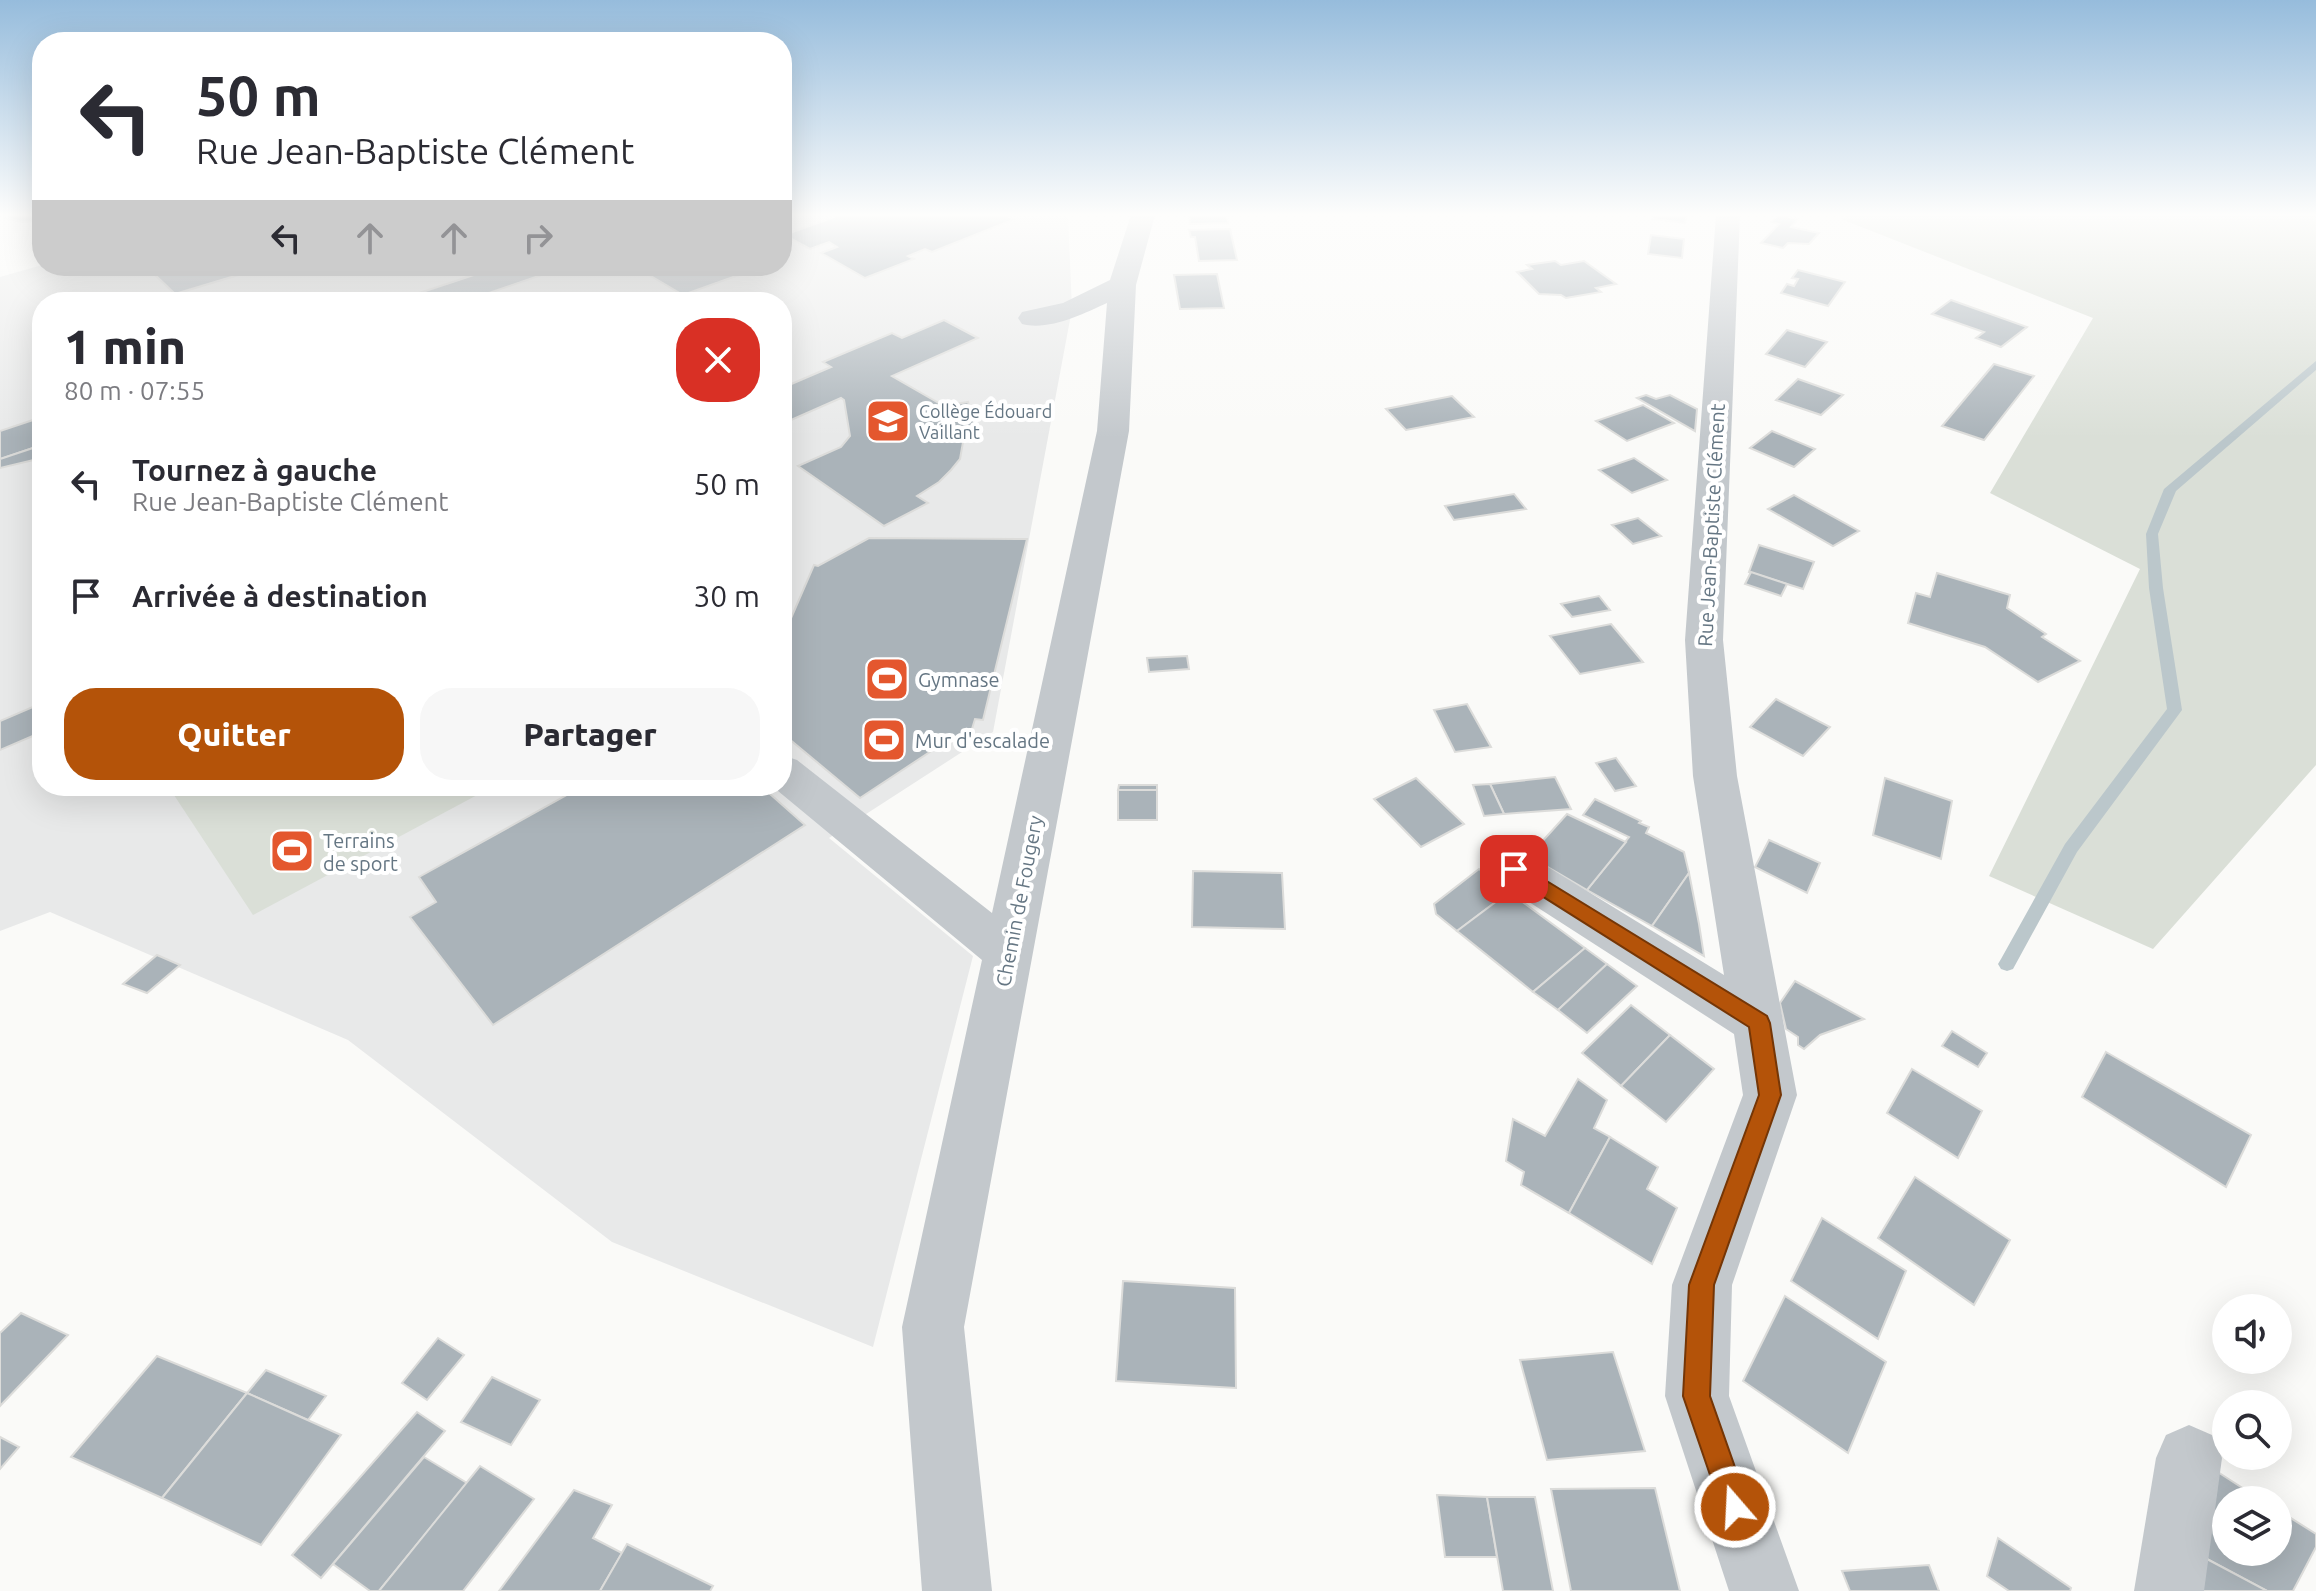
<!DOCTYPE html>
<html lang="fr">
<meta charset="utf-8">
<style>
:root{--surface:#fff;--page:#f7f7f7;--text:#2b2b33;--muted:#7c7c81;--accent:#b45309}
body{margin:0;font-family:Ubuntu,sans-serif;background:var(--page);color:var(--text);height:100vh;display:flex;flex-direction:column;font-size:30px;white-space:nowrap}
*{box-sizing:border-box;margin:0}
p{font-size:26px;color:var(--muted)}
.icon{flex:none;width:44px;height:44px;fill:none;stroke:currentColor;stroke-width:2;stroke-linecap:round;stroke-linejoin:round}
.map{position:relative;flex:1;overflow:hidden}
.details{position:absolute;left:32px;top:292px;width:760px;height:504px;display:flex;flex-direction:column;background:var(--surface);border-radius:32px;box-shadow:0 8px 32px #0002}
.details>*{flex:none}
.banner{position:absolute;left:32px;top:32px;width:760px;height:244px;border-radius:32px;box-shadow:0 8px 32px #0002;background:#fff;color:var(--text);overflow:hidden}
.fabs{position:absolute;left:2212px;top:1294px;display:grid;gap:16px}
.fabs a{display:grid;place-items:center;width:80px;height:80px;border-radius:50%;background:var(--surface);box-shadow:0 8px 32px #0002;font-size:40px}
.pin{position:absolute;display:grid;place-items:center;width:68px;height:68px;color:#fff;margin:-34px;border-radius:16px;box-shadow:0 4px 12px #0006}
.me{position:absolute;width:88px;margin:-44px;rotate:341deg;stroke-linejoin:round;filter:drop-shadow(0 0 6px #0008)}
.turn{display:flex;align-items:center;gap:28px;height:168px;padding:0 32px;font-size:36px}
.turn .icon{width:104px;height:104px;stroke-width:2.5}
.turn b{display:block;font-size:56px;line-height:68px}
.lanes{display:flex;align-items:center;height:76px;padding:0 32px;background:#0003;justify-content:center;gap:40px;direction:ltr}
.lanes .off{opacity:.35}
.round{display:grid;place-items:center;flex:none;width:84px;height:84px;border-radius:32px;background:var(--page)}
.overview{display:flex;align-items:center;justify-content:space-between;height:136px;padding:0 32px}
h1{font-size:48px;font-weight:800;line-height:60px}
.primary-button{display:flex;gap:16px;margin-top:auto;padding:16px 32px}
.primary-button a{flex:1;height:92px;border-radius:32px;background:var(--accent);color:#fff;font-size:32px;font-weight:800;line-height:92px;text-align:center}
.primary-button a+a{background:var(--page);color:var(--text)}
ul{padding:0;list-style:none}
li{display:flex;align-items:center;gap:24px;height:112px;padding:0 32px}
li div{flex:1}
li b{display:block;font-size:30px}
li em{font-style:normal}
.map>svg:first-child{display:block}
.built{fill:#e8e9e9;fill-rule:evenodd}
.green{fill:#dadfd7}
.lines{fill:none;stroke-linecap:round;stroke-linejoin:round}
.stream{fill:#bbc7cb;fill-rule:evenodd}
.building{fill:#aab3b9;stroke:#dcdcda;stroke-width:2}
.minor{fill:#c3c8cc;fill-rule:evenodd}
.route{fill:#b45309;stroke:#753606;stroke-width:2}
.labels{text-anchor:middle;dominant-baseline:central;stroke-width:8;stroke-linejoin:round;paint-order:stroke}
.far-poi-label{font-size:18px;fill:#657683;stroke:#fff;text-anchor:start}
.street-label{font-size:20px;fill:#657683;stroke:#fff}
.poi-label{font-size:20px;fill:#657683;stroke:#fff;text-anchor:start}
</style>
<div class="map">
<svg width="2316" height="1591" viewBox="0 0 2316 1591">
<rect width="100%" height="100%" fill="#fafaf8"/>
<path class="built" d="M782 215H1068L1072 309 993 732 829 838 973 956 873 1347 612 1242 348 1040 50 912 0 931V277L42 265 782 266ZM42 302H782V786H42Z"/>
<g class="green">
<path d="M1850 215H2316V765L2153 949 1989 876 2140 569 1990 493 2093 318 1841 219Z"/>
<path d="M168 786H494L253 915Z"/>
</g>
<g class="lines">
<path class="stream" d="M2316 361V370L2176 491 2158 534 2163 588 2182 710 2077 852 2013 969 2007 971 2001 969 1998 964 2001 959 2065 844 2167 709 2149 588 2146 534 2164 489Z"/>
</g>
<g class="building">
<path d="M14 215H42V221L22 222 6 218Z"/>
<path d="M840 215H1005L1015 219 932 252 925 249 908 256 914 259 865 278 821 253 837 247 829 242 810 249 784 235Z"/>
<path d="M1189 215H1227L1228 223 1190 224Z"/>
<path d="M1653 215H1687L1685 223 1652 219Z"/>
<path d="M1778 215 1798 219 1791 227 1819 233 1809 244 1788 243 1783 248 1761 243 1779 224 1771 222Z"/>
<path d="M1230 229 1237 260 1199 261 1195 237H1191L1189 230Z"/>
<path d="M1651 235 1684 239 1682 258 1648 254Z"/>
<path d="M1555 261 1561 265 1584 261 1616 284 1596 288 1601 292 1566 298 1561 295 1539 294 1517 272 1532 269 1527 265Z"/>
<path d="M165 266H254L258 269 175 294 150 270Z"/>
<path d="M501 266H545L553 271 463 302H392Z"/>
<path d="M634 266H742L750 271 683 295Z"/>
<path d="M1798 270 1845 282 1828 306 1781 293 1787 284 1794 286 1798 279 1792 278Z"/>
<path d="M1217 274 1224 308 1180 309 1174 275Z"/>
<path d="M1951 300 2027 327 2001 347 1976 338 1984 332 1932 314Z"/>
<path d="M944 320 978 338 892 376 944 406 968 402 976 428 965 431 960 459 951 470 939 482 917 496 928 503 884 526 798 466 841 447 850 436 844 400 841 398 782 424V388L831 367 823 362 892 333 902 338Z"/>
<path d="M1787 330 1827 342 1805 367 1766 354Z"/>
<path d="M1994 364 2034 376 1984 440 1942 426Z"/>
<path d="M1798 379 1843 395 1821 415 1776 400Z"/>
<path d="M1646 395 1656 399 1670 395 1697 409 1695 431 1637 398Z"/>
<path d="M1452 396 1474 417 1406 430 1386 409Z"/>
<path d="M1643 405 1674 423 1627 441 1596 421Z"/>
<path d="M42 417V445L0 459V431Z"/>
<path d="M1772 431 1815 449 1794 467 1750 448Z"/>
<path d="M42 445V458L0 468V459Z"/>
<path d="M1634 458 1667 480 1632 493 1599 470Z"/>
<path d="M1514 494 1526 509 1454 520 1445 506Z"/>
<path d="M1794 495 1859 531 1833 546 1768 509Z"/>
<path d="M1638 518 1661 536 1633 544 1612 525Z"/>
<path d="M869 538 1027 539 983 720 975 719 968 742H945L860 798 782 733V639L814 565 818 566Z"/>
<path d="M1759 545 1814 562 1803 589 1749 572Z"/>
<path d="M1751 572 1787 584 1781 596 1745 584Z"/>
<path d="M1937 573 2010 595 2007 608 2046 634 2042 637 2080 661 2038 682 1985 647 1908 623 1916 593 1930 597Z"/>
<path d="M1599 596 1610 610 1572 617 1561 604Z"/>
<path d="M1611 624 1643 662 1580 674 1550 636Z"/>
<path d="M1187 656 1189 669 1149 672 1147 658Z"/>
<path d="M1776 699 1830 727 1803 756 1750 727Z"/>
<path d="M42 703V732L0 750V721Z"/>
<path d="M1467 704 1491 747 1455 752 1434 710Z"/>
<path d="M1616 758 1636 786 1615 791 1596 763Z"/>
<path d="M1555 777 1571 809 1504 814 1490 784Z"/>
<path d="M1416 778 1464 824 1421 847 1374 799Z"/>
<path d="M1885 778 1952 801 1941 859 1873 835Z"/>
<path d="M1490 784 1504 814 1484 816 1473 785Z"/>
<path d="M1119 785H1157V790H1118Z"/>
<path d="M583 786H761L805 825 493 1025 410 917 436 902 419 877Z"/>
<rect x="1118" y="790" width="39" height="30"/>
<path d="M1595 799 1641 821 1639 823 1649 827 1646 833 1684 852 1689 873 1652 926 1587 890 1629 837 1583 815Z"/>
<path d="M1567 814 1626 842 1587 890 1529 856Z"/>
<path d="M1769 840 1820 863 1807 893 1755 867Z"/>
<path d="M1479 869 1509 892 1457 931 1436 914 1434 904Z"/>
<path d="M1193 871 1282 873 1285 929 1192 927Z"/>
<path d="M1689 873 1699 924 1704 956 1652 926Z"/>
<path d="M1509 892 1585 948 1533 992 1457 931Z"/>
<path d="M1585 948 1607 964 1558 1010 1533 992Z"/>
<path d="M157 955 180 965 147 993 123 984Z"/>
<path d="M1607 964 1637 986 1587 1033 1558 1010Z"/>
<path d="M1795 981 1864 1019 1820 1035 1804 1049 1798 1045V1037L1786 1029 1780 1003Z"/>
<path d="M1631 1005 1670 1035 1621 1086 1582 1053Z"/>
<path d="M1952 1031 1987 1053 1978 1067 1942 1046Z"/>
<path d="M1670 1035 1714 1069 1666 1122 1621 1086Z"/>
<path d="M2106 1052 2251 1135 2226 1187 2082 1097Z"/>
<path d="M1912 1069 1982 1111 1958 1158 1887 1113Z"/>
<path d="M1578 1079 1607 1100 1594 1128 1610 1137 1569 1213 1521 1185 1524 1172 1506 1161 1513 1119 1545 1136Z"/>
<path d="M1610 1137 1658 1167 1647 1189 1677 1208 1652 1264 1569 1213Z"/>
<path d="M1915 1177 2010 1240 1974 1305 1878 1238Z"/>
<path d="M1822 1218 1906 1271 1878 1339 1791 1281Z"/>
<path d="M1123 1281 1235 1288 1236 1388 1116 1381Z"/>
<path d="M1785 1296 1886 1362 1848 1453 1743 1381Z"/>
<path d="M21 1313 68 1335 0 1406V1333Z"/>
<path d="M438 1338 464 1355 427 1400 402 1383Z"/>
<path d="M1613 1352 1645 1451 1547 1460 1520 1360Z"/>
<path d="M157 1356 247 1393 162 1498 71 1457Z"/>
<path d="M266 1370 326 1396 308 1420 247 1393Z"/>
<path d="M492 1377 540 1400 511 1445 461 1422Z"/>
<path d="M247 1393 341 1435 261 1545 162 1498Z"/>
<path d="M417 1412 445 1431 321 1578 292 1555Z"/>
<path d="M0 1437 19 1447 0 1469Z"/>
<path d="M424 1457 467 1483 379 1591H370L333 1564Z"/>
<path d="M480 1466 534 1499 463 1591H379Z"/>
<path d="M2210 1467 2261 1500H2226V1552H2278V1510L2316 1534V1547L2293 1591H2267L2190 1550Z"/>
<path d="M1655 1488 1680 1591H1571L1551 1489Z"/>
<path d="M574 1490 612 1505 593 1538 622 1553 600 1591H499Z"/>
<path d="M1437 1495 1487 1497 1497 1557H1445Z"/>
<path d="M1487 1497H1535L1553 1591H1503Z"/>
<path d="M1998 1538 2071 1588 2070 1591H2009L1987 1576Z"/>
<path d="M627 1544 713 1586 710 1591H600Z"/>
<path d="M2190 1550 2267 1591H2180Z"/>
<path d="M1929 1565 1939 1591H1850L1842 1571Z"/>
</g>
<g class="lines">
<g class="minor">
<path d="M1131 215H1155L1136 285 1129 431 964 1327 992 1591H922L902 1327 982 960 772 786H782V755L797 760 992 913 1097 431 1107 303C1083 314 1049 331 1022 324L1018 318 1022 312 1063 303 1110 280Z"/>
<path d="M1716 215H1740L1723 640 1737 776 1797 1095 1732 1285 1729 1396 1799 1591H1729L1665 1396 1672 1285 1743 1095 1734 1034 1498 882 1491 869 1498 856 1514 851 1530 856 1724 975 1693 776 1685 640Z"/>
<path d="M2189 1425 2212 1435 2222 1458 2204 1591H2134L2156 1458 2166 1435Z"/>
</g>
</g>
<linearGradient id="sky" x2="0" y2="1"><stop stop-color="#96bcdc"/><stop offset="0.49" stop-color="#fdfdfc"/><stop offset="1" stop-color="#fdfdfc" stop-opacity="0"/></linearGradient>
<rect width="2316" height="438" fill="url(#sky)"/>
<path class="route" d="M1514 861 1767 1016 1770 1023 1781 1095 1714 1285 1710 1396 1749 1507 1745 1517 1735 1521 1725 1517 1721 1507 1683 1396 1689 1285 1759 1095 1749 1027 1507 874 1504 869 1507 863Z"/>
<defs>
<g id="school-square" transform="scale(2.3)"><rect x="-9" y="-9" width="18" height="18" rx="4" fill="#e4572e" stroke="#fff"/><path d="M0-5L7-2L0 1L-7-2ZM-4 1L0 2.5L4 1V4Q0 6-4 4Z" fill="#fff"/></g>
<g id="stadium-square" transform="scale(2.3)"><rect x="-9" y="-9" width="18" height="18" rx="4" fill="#e4572e" stroke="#fff"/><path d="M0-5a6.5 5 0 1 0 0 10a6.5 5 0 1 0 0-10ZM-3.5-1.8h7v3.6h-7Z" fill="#fff"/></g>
</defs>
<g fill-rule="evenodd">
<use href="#school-square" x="888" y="421"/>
<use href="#stadium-square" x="887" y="679"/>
<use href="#stadium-square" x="884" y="740"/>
<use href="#stadium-square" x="292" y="851"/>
</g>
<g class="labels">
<g class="far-poi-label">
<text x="919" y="411">Collège Édouard<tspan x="919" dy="21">Vaillant</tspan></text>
</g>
<g class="street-label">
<text transform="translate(1711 525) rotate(-87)">Rue Jean-Baptiste Clément</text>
<text transform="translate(1019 901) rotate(-79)">Chemin de Fougery</text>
</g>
<g class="poi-label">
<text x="918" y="679">Gymnase</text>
<text x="915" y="740">Mur d'escalade</text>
<text x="323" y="840">Terrains<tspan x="323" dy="23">de sport</tspan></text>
</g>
</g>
</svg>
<div class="fabs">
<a><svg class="icon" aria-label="sound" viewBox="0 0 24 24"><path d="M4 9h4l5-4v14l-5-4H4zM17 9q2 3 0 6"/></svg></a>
<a><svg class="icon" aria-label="search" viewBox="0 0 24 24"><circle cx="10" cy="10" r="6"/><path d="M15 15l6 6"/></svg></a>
<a><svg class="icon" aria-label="layers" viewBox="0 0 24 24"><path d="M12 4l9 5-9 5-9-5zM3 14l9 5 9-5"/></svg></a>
</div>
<div class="pin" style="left:1514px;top:869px;background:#d93025"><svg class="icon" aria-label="arrive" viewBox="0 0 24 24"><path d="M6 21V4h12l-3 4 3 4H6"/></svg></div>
<svg class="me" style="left:1735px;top:1507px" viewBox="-20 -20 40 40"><circle r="17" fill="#b45309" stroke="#fff" stroke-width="3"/><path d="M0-11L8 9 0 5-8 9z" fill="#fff"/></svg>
<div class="banner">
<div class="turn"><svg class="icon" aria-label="left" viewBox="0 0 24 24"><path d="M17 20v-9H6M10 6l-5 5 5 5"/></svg><div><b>50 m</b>Rue Jean-Baptiste Clément</div></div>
<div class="lanes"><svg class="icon" aria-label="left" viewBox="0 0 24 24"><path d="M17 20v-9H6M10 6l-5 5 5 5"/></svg><svg class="icon off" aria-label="ahead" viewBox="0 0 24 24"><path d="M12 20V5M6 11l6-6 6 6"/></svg><svg class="icon off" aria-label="ahead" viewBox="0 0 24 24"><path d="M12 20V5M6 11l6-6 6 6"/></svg><svg class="icon off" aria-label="right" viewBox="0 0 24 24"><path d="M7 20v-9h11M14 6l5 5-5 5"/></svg></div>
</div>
<section class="details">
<div class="overview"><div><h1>1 min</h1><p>80 m · 07:55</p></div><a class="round" style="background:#d93025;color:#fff"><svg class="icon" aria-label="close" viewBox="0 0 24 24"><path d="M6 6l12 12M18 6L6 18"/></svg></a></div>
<ul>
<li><svg class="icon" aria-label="left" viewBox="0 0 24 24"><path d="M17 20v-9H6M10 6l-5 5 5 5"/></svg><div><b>Tournez à gauche</b><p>Rue Jean-Baptiste Clément</p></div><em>50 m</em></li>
<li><svg class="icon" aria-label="arrive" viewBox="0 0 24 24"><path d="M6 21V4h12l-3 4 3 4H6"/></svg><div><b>Arrivée à destination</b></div><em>30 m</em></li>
</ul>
<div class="primary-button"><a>Quitter</a><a>Partager</a></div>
</section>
</div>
